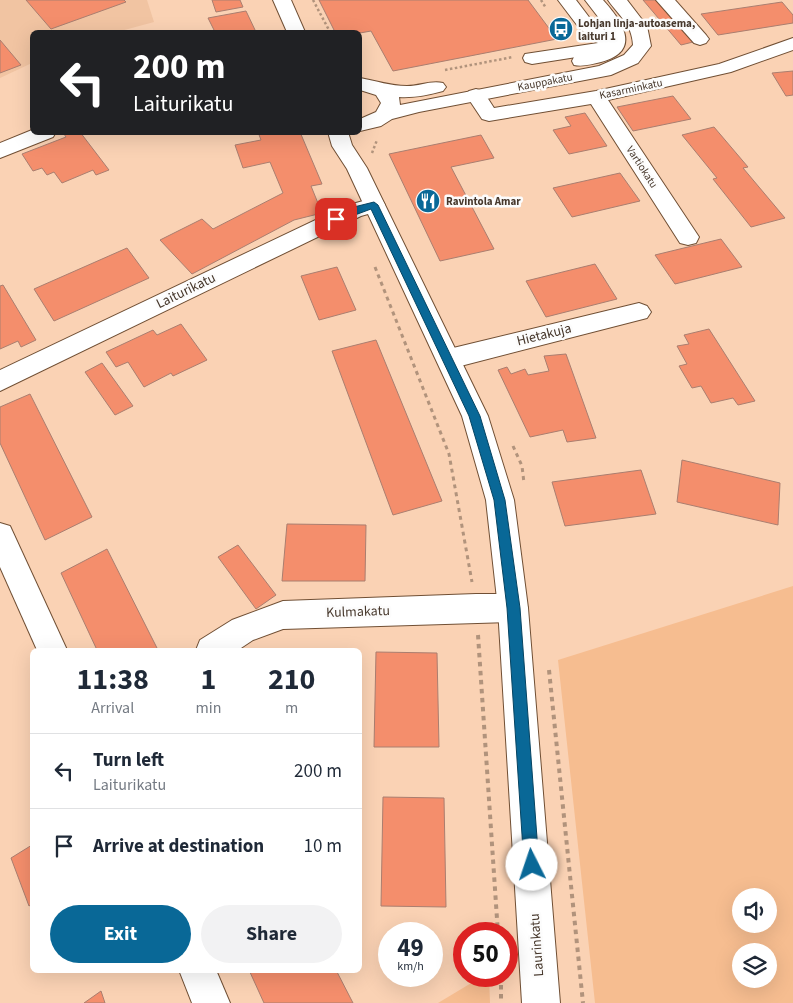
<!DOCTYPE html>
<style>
:root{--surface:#fff;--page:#f2f2f3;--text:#1f2937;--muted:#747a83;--line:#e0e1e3;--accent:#096897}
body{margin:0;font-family:"Source Sans 3",sans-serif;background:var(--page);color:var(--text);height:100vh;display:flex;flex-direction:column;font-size:19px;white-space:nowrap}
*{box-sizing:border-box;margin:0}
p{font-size:16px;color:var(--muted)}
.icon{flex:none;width:28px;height:28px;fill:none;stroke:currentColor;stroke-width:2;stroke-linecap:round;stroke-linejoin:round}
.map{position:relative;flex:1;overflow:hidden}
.panel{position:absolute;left:30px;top:648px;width:332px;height:325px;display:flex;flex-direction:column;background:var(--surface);border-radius:8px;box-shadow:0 5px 20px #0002}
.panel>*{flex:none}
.hud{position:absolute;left:30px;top:30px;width:332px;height:105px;border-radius:8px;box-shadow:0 5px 20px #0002;background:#202124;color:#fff;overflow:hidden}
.buttons{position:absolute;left:732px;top:888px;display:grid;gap:10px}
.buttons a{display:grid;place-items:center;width:45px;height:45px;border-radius:50%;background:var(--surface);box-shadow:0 5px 20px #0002;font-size:25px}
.speed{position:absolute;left:378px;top:922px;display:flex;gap:10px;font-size:25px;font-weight:700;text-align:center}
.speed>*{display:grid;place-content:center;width:65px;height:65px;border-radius:50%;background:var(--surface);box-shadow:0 5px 20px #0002;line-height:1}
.speed small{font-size:12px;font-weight:400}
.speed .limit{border:8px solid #d22;background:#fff;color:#111}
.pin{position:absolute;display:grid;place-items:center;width:42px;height:42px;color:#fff;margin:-21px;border-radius:10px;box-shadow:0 2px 8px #0006}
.me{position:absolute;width:55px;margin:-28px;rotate:356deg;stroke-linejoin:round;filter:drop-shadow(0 0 4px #0008)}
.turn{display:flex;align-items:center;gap:18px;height:105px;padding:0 20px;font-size:22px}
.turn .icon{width:65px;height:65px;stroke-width:2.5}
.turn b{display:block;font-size:35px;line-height:42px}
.eta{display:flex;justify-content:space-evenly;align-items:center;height:85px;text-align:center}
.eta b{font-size:30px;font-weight:700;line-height:35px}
.primary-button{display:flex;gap:10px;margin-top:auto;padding:10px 20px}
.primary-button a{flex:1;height:58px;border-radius:30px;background:var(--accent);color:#fff;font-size:20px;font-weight:700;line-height:58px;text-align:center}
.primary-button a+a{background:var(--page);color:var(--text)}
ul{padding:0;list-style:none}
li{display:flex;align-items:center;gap:15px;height:75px;padding:0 20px;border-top:1px solid var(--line)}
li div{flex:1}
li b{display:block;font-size:19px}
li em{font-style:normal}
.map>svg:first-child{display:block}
.built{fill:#f1c4a2}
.green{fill:#f6bd90;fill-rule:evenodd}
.building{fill:#f48e6c;stroke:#aa7e6f}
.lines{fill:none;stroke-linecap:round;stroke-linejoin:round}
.minor-casing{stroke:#704f34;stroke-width:2}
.major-casing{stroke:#704f34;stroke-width:2}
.path-far2{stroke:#b1937c;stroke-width:2.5;stroke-dasharray:2.5 2.5;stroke-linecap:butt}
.path-far1{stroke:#b1937c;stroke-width:3;stroke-dasharray:4 4;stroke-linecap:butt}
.path{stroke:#b1937c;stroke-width:4;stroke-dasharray:4.5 4.5;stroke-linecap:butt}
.minor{fill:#fff;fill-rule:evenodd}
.major{fill:#fff;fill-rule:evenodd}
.route{fill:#096897;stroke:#064462}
.labels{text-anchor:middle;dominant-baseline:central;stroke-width:5;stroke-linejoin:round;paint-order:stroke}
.far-poi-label{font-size:11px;font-weight:bold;fill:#47382c;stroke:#fcfcfc;text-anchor:start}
.far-street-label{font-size:11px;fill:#47382c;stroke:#fcfcfc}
.street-label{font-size:14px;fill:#47382c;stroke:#fcfcfc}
</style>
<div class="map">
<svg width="793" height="1003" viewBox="0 0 793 1003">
<rect width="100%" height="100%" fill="#fad2b4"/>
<path class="built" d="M0 0H147L154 22 117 32H32V63L0 78Z"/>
<g class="green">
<path d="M793 586V1003H595L558 660ZM741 896H769V924H741ZM741 951H769V979H741Z"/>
<path d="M483 976H489L490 1003H438Z"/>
</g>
<g class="building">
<path d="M26 0H124L126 2 51 29Z"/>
<path d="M212 0H240L243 7 216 12Z"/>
<path d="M319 0H528L557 39 393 71 371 31 360 33 335 32Z"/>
<path d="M643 0H657L693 42 681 45Z"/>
<path d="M782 2 793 15V23L718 35 701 14Z"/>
<path d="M246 11 256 32H215L208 18Z"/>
<path d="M0 40 21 65 0 73Z"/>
<path d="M793 71V95L786 96 772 73Z"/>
<path d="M673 96 691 119 633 131 617 107Z"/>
<path d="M585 113 607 146 569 154 553 130 571 126 565 117Z"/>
<path d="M714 127 748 167 743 168 785 218 751 227 713 179 717 178 682 135Z"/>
<path d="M67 132H80L109 170 96 175 93 170 62 183 54 172 47 175 42 168 33 171 22 154 66 137 64 134Z"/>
<path d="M258 132H300L322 184 311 186 322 213 294 220 192 274 160 240 202 219 213 229 283 193 270 162 243 168 235 145 261 140Z"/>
<path d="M481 135 494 158 451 167 494 249 440 261 389 154Z"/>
<path d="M620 173 640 201 572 217 553 188Z"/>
<path d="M721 239 742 267 675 284 655 255Z"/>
<path d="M127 248 149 278 54 321 34 289Z"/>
<path d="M595 264 617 299 546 317 526 281Z"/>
<path d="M337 267 356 310 319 320 301 276Z"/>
<path d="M3 285 36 340 21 347 18 341 0 349V286Z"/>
<path d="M181 324 207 360 173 376 171 373 144 387 128 362 116 367 106 352 153 330 157 335Z"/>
<path d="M709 329 755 401 738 405 733 398 711 403 701 386 692 388 679 366 687 364 677 346 689 344 684 335Z"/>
<path d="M376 340 442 501 393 515 332 351Z"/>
<path d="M566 354 596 438 567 442 563 430 530 437 498 370 507 367 511 374 525 369 528 375 549 371 544 356Z"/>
<path d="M102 363 133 406 115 415 85 372Z"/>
<path d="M30 394 92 517 45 540 0 443V407Z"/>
<path d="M682 460 780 483 778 525 677 502Z"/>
<path d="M641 470 656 514 565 526 552 482Z"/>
<path d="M287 524 366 525 365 581H282Z"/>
<path d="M238 545 276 595 256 609 218 557Z"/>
<path d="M107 549 158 650H97L61 573Z"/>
<path d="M376 652 437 653 439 747H374Z"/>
<path d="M383 797 444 798 446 907 381 906Z"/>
<path d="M32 845V904L29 906 11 858Z"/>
<path d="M249 970H336L353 1003H264Z"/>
<path d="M101 991 105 1003H84Z"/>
</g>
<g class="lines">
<g class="minor-casing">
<g id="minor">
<path d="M273 0H291L305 32H287Z"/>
<path d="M558 0H576L592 21 621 42 623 46 621 50 532 64 525 62 523 58 525 54 598 43 580 29Z"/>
<path d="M656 0H675L706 35 709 39 706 43 700 45 694 43Z"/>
<path d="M793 38V50L731 72 608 100 699 237 696 243 688 245 680 243 591 104 489 121 482 119 466 95 469 91 476 89 483 91 494 108 596 91 719 64Z"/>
<path d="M32 130V132H56L53 137 0 158V143Z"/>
<path d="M374 198 382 200 385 205 382 210 361 216 0 391V370L345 206Z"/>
<path d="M639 303 647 306 651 312 647 318 449 369 440 366 437 359 440 352 449 349Z"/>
<path d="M0 523 10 526 67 650H37L0 567Z"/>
<path d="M476 594H513L523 598 528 608 523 618 513 622 283 629 253 640 238 650H196L200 640 232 620 283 601Z"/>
<path d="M179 970H216L230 1003H192Z"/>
</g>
</g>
<g class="major-casing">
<g id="major">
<path d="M585 0H603C622 21 643 51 601 62 592 64 583 67 574 65L572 61 574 57 603 48 608 38 602 22Z"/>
<path d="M608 0H627L647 26 651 46 638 63 611 75 419 112 392 119 381 126 360 131V119L376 112 381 103 376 95 360 90V78C376 81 391 86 407 86 420 86 431 80 443 83L446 87 443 91C428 95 414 98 399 97L400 105 599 66 624 55 633 45C632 24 619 16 608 0Z"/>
<path d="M328 132H348L352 145 367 168 488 416 514 500 528 608 560 1003H522L498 608 486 500 462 416 347 169 332 146Z"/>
</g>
</g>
<g class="path-far2">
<path d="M313 0 330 32"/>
<path d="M541 0 546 8"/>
<path d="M445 70 513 57"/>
<path d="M372 153 377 140"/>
</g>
<g class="path-far1">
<path d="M375 267 449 454 472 582"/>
<path d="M513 446 522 466 524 483"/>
</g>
<g class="path">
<path d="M478 635 498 934"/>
<path d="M549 670 583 1003"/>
<path d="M501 976V1003"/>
</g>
<use href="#minor" class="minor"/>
<use href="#major" class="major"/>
</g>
<path class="route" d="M374 202 378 205 480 416 505 500 520 608 539 865 537 870 532 872 527 870 524 865 507 608 494 500 469 416 371 209 336 222 332 219 350 208Z"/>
<defs>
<g id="bus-disc" transform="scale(1.25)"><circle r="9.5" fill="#096897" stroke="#fcfcfc"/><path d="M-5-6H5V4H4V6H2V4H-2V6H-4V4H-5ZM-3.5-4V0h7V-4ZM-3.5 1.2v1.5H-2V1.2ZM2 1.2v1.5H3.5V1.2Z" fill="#fff"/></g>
<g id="restaurant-disc" transform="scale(1.25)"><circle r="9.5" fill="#096897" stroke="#fcfcfc"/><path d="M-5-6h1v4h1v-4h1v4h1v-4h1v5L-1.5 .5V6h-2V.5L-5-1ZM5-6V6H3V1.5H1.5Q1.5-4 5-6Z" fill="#fff"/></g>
</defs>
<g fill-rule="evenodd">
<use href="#bus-disc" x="561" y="29"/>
<use href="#restaurant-disc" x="428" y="201"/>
</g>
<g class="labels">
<g class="far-poi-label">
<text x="578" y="23">Lohjan linja-autoasema,<tspan x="578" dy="13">laituri 1</tspan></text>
<text x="446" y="201">Ravintola Amar</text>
</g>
<g class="far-street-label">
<text transform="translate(545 82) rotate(-11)">Kauppakatu</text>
<text transform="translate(631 89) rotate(-12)">Kasarminkatu</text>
<text transform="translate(642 167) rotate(57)">Vartiokatu</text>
</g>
<g class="street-label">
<text transform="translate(186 291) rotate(-26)">Laiturikatu</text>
<text transform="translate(544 335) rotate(-14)">Hietakuja</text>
<text transform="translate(358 612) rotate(-2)">Kulmakatu</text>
<text transform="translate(537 945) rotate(-94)">Laurinkatu</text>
</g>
</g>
</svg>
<div class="buttons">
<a><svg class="icon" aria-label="sound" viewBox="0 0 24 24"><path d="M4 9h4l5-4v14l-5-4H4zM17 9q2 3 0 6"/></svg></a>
<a><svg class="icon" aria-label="layers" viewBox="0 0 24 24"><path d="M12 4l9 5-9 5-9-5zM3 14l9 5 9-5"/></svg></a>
</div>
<div class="speed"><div>49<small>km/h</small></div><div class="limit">50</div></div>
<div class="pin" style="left:336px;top:219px;background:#d93025"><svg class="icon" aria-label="arrive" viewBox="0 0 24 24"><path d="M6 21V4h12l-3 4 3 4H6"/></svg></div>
<svg class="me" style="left:532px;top:865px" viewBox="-20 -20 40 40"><circle r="19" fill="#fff"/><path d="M0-13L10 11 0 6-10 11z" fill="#096897"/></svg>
<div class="hud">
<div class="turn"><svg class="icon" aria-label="left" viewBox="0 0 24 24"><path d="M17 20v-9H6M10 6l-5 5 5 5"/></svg><div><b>200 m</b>Laiturikatu</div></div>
</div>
<section class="panel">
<div class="eta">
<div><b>11:38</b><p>Arrival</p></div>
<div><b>1</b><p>min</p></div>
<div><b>210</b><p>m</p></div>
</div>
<ul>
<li><svg class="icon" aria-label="left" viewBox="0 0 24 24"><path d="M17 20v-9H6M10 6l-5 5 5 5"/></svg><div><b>Turn left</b><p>Laiturikatu</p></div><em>200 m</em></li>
<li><svg class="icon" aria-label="arrive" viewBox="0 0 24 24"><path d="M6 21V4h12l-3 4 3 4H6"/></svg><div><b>Arrive at destination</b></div><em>10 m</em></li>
</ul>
<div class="primary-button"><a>Exit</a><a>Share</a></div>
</section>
</div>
